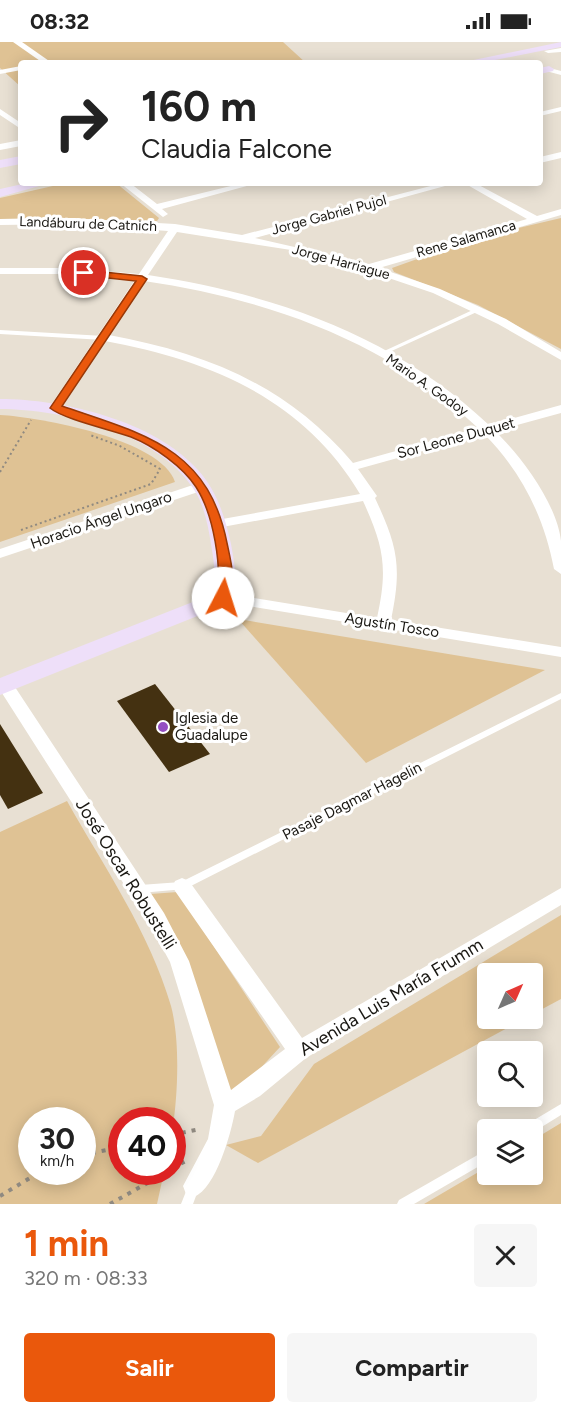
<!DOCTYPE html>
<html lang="es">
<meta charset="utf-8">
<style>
:root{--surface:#fff;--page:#f6f6f6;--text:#222;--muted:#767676;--accent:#ea580c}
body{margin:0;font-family:Figtree,sans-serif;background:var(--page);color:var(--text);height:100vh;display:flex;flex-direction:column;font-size:22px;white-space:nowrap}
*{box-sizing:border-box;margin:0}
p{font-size:20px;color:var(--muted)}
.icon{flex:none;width:33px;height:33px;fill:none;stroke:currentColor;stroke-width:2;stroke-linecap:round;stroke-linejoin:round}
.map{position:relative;height:1162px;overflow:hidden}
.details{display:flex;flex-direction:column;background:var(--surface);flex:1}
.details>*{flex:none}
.top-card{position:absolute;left:18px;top:18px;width:525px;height:126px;border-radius:6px;box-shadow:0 3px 15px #0003;background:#fff;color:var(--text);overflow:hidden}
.needle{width:39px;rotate:45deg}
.tools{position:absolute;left:477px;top:921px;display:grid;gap:12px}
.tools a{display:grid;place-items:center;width:66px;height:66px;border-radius:6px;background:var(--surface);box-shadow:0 3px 15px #0003;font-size:30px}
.speed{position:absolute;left:18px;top:1065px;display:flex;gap:12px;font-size:30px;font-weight:700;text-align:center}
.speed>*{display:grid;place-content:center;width:78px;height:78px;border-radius:50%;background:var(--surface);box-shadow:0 3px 15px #0003;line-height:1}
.speed small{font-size:15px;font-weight:400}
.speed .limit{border:9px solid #d22;background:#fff;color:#111}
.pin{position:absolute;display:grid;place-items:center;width:51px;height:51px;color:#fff;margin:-26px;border:3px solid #fff;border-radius:50%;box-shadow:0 2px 6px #0007}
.me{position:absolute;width:66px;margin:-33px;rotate:5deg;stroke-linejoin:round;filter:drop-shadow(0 0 4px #0008)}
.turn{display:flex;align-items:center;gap:21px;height:126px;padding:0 24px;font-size:27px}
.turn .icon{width:78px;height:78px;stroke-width:2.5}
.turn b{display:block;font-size:42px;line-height:51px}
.round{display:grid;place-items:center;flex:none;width:63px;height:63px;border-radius:6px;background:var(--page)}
.headline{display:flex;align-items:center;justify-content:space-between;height:102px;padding:0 24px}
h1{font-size:36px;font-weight:700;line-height:45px;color:var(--accent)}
.button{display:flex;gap:12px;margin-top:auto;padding:12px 24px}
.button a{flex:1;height:69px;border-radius:6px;background:var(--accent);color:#fff;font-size:24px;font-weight:700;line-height:69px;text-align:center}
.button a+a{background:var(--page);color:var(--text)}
.status{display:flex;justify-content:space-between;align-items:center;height:42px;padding:0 30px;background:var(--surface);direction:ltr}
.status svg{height:16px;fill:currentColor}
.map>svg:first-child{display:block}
.green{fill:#dfc294;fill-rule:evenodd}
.building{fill:#443111}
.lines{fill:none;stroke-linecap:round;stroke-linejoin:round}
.path-far1{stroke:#908a81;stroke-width:2;stroke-dasharray:2 3;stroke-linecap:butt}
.path{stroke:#908a81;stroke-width:4;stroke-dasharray:4 6;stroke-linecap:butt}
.lane{fill:#fff;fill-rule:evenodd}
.street{fill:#fff;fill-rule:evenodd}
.secondary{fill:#eedff9;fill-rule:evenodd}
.route{fill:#ea580c;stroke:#983908;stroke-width:1.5}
.poi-dot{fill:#944ec2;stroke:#fff;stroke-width:2}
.labels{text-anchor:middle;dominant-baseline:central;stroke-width:6;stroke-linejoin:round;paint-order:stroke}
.far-street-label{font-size:14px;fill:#191712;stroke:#fff}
.street-label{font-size:15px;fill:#191712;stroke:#fff}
.poi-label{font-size:15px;fill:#191712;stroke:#fff;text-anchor:start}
.near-street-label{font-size:18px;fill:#191712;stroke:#fff}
</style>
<div class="status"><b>08:32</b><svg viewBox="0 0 49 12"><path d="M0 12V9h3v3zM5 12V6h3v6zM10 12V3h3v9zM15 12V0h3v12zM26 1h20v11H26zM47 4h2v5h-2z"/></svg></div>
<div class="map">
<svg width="561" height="1162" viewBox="0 0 561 1162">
<rect width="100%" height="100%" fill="#e8e0d3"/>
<g class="green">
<path d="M0 0H283L306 21H21V45L0 26Z"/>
<path d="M66 141H116L159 176 157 179 147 180 63 176 0 177V156Z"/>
<path d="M561 176V307L478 263 394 230 392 226 476 196Z"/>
<path d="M0 373C39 375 161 397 175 440L0 500Z"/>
<path d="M238 577 545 628 366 721Z"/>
<path d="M67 759C104 825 150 891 171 964 180 998 178 1049 173 1084L172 1078H122V1130H164L157 1162H0V790ZM82 1078V1130H32V1078Z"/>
<path d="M178 850 280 1005 247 1041 230 1051 150 852Z"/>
<path d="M561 873V957L533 972 532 932H488V976L524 977 258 1121 226 1103 261 1094 314 1022Z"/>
<path d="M561 1081V1162H424L487 1125 488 1132H532L533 1098Z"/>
</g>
<g class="building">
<path d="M155 642 210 712 169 730 117 659Z"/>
<path d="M0 682 43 751 8 767 0 753Z"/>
</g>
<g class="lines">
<g class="path-far1">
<path d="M0 430 31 378"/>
<path d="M21 488 151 442 160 427 120 404 90 393"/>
</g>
<g class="path">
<path d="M172 1093 200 1087"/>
<path d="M82 1113 122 1105"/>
<path d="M172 1126 186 1119"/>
<path d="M0 1154 40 1130"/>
<path d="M110 1162 167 1130"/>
</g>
<g class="lane">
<path d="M477 266 480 268 479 269 385 312H381L380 311Z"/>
<path d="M0 288 104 294 107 296 104 298 0 292Z"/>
<path d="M561 651V657L185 847 140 851 137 850 135 847 137 844 140 843 181 840Z"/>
<path d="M561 1062V1073L532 1091V1088H523L524 1084Z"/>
<path d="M488 1107V1119L414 1162H397L399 1158Z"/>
<path d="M193 1140 197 1142 199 1146 193 1162H181L189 1142Z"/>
</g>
<g class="street">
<path d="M13 0H22L52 21H43Z"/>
<path d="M561 6V10L548 11 544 9Z"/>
<path d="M21 24V28L0 32V28Z"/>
<path d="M546 25 561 29V33L546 29Z"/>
<path d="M561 65V69L540 74V70Z"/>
<path d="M0 67 21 81V87L0 73Z"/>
<path d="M21 98V104L0 108V102Z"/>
<path d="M561 110V116L540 121V115Z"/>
<path d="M120 141H130L157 162 243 141H258L162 167 168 172 163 175Z"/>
<path d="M442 141H456L255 196 369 222 527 177 464 141H475L537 174 561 167V173L379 226 440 247 506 277 561 310V318L498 282 433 251 362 227 291 208 177 190 148 233C274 252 395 294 489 383L561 363V371L495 389C521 414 557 462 561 499 561 510 561 521 561 532L554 527C544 475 522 430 484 392L358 427 377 454 375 456C398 505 402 525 391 578L561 605V615L218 559 216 556 223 551 377 576C388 526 384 505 363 459L217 486 210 482 217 478 360 452C304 357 209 318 105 299L59 369H51L49 366 135 238 69 232H0V226H69L139 232 168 189 69 182 0 183V177L69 176 175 182 242 193ZM144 239C267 257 387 299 478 386L353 421C287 343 206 311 109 293Z"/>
<path d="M202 440 209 444 207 447 0 516V507Z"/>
<path d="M5 637 11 639 164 871 189 919 231 1048 285 1007 175 849 173 844 175 839 182 836 189 839 302 996 561 846V863L306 1016 260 1054 235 1069C231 1092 216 1146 194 1155L186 1152 183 1144 208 1097 214 1063 170 920 150 883 0 648V639Z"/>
</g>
<g class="secondary">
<path d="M561 0V5L480 21H459Z"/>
<path d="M549 24 554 27 553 29 540 32V26Z"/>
<path d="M21 114V122L0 126V118Z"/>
<path d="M27 141H50L0 155V147Z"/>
<path d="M0 357C63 357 155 379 198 428 217 449 225 475 231 502 234 520 240 545 230 561L0 653V636L213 552C216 535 214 519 211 502 208 483 204 462 193 446 157 391 62 367 0 367Z"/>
</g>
</g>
<path class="route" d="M84 228 142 234 147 237 62 364C143 392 208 405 227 501 231 520 237 541 228 559L223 561 217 556C222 525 214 473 196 445 183 425 154 404 131 395 112 388 63 377 50 366L136 239 81 233 79 231Z"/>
<circle class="poi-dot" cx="163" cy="685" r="6"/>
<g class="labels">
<g class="far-street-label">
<text transform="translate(329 173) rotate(-15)">Jorge Gabriel Pujol</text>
<text transform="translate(88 182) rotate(2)">Landáburu de Catnich</text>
<text transform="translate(466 197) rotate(-16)">Rene Salamanca</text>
<text transform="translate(341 220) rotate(15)">Jorge Harriague</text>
<text transform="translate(427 343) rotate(35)">Mario A. Godoy</text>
</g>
<g class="street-label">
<text transform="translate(456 396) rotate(-15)">Sor Leone Duquet</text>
<text transform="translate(101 478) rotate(-19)">Horacio Ángel Ungaro</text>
<text transform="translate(392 583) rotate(9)">Agustín Tosco</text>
<text transform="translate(352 759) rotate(-27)">Pasaje Dagmar Hagelin</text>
</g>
<g class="poi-label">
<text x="175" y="676">Iglesia de<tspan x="175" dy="17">Guadalupe</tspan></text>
</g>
<g class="near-street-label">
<text transform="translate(126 832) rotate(58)">José Oscar Robustelli</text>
<text transform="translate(391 955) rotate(-31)">Avenida Luis María Frumm</text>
</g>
</g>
</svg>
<div class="tools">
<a><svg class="needle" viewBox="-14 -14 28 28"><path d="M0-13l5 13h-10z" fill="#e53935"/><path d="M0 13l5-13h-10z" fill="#767676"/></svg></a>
<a><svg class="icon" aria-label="search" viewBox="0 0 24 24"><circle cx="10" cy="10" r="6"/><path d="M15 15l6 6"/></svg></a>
<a><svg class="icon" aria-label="layers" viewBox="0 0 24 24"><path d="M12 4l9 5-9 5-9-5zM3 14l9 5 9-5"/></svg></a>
</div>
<div class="speed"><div>30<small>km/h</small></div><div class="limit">40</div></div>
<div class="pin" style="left:84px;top:231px;background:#d93025"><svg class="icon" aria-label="arrive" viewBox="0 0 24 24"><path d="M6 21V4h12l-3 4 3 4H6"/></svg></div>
<svg class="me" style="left:223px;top:556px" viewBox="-20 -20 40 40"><circle r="19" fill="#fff"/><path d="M0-13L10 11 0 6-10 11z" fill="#ea580c"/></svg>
<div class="top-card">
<div class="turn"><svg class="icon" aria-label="right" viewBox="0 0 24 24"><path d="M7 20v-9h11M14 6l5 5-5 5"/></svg><div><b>160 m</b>Claudia Falcone</div></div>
</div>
</div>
<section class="details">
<div class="headline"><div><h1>1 min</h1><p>320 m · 08:33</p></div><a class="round"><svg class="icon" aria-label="close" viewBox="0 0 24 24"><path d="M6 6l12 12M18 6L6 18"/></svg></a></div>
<div class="button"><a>Salir</a><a>Compartir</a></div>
</section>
